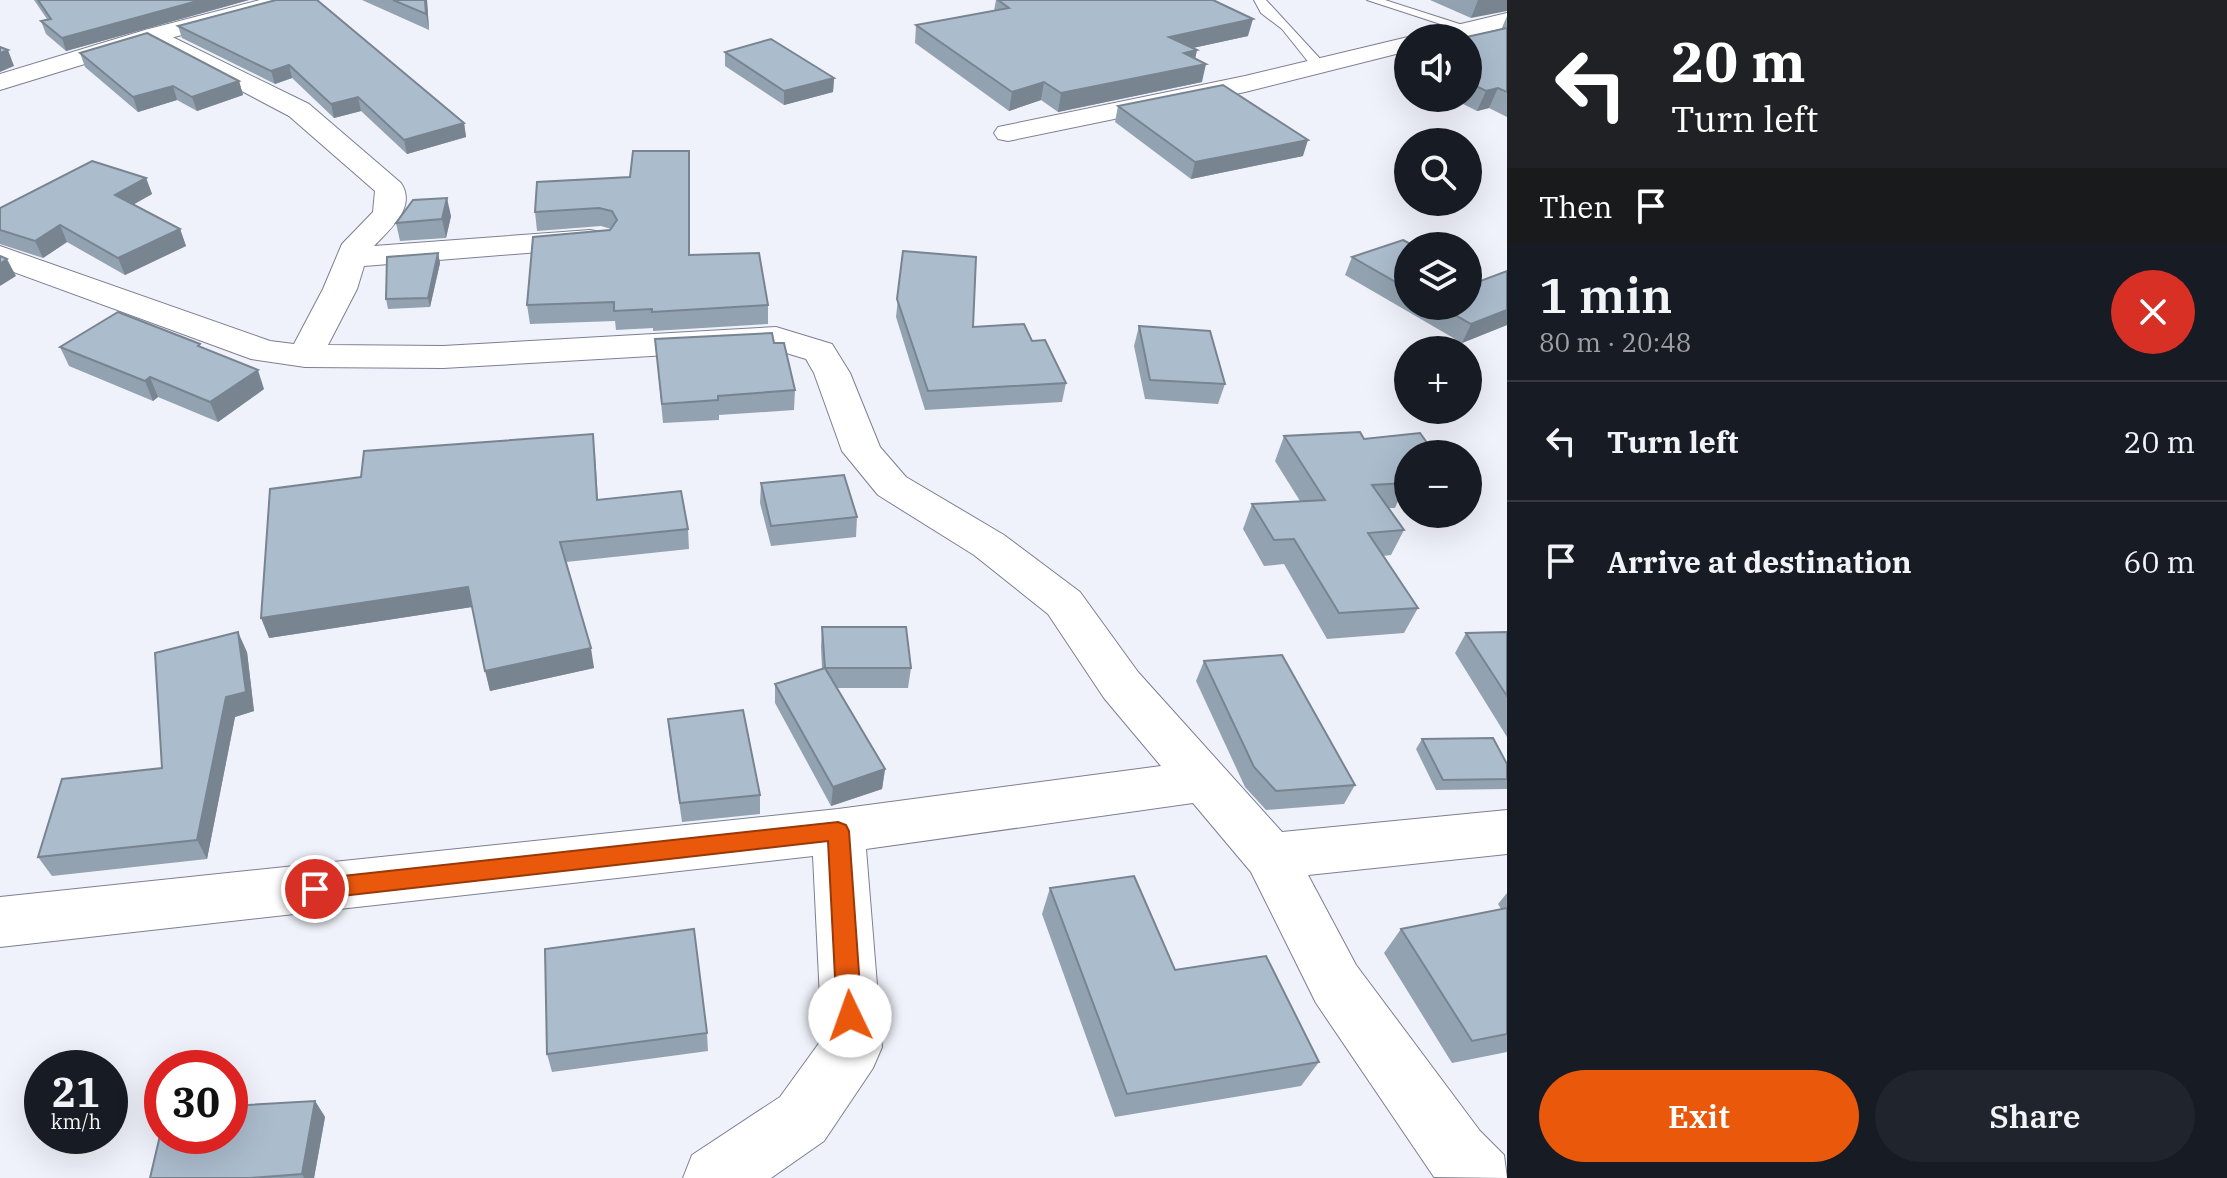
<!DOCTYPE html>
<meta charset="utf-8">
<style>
:root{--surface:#171b24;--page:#20242c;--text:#f1f3f6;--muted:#9ea1a6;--line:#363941;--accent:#ea580c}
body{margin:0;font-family:"IBM Plex Serif",serif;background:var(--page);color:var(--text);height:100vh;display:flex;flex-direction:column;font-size:30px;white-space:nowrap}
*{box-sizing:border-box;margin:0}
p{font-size:26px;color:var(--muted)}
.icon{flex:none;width:44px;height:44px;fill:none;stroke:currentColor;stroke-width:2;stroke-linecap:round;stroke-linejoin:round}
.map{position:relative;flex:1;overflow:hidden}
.details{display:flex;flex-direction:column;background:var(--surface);width:720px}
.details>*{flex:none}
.banner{background:#202124;color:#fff;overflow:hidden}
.fabs{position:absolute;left:1394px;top:24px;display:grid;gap:16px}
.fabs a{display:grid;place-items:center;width:88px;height:88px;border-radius:50%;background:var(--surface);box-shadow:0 8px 32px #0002;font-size:40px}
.speed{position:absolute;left:24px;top:1050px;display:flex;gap:16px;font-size:40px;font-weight:700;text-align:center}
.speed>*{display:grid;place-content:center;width:104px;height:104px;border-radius:50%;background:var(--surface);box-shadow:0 8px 32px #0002;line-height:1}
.speed small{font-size:20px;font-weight:400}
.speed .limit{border:12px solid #d22;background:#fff;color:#111}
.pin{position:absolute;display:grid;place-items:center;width:68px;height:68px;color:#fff;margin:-34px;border:4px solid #fff;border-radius:50%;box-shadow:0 2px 8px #0007}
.me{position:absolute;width:88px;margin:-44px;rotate:357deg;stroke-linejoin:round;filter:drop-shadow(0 0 6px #0008)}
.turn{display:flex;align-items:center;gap:28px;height:168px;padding:0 32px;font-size:36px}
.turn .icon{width:104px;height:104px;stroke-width:2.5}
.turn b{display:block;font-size:56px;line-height:68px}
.then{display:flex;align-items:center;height:76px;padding:0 32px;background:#0003;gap:16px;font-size:30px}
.round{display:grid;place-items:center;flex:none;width:84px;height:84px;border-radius:42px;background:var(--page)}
.head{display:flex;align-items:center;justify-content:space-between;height:136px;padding:0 32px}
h1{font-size:48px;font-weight:600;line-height:60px}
.primary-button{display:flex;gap:16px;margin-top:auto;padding:16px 32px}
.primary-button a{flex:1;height:92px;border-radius:48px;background:var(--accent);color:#fff;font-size:32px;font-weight:600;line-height:92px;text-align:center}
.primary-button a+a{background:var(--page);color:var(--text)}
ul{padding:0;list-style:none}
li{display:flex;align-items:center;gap:24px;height:120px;padding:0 32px;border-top:2px solid var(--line)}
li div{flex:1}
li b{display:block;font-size:30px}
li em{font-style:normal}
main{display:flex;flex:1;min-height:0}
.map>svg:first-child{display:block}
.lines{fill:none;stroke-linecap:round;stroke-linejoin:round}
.lane-casing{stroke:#7c7f93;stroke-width:2}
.street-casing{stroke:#7c7f93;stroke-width:2}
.secondary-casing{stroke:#7c7f93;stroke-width:2}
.lane{fill:#fff;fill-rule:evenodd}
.street{fill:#fff;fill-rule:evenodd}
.secondary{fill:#fff;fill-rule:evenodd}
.wall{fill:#93a2b0}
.shaded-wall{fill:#788490}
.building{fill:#abbccd;stroke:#788490;stroke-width:2}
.route{fill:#ea580c;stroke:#983908;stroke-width:2}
</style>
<main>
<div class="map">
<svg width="1507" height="1178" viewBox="0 0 1507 1178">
<rect width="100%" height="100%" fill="#f0f2fb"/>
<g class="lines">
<g class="lane-casing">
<g id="lane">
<path d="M1254 0H1266L1324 63V69H1314L1282 29 1261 13Z"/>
<path d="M1367 0H1385L1475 29 1465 32Z"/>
</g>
</g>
<g class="street-casing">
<g id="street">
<path d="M1507 13V27L1462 38H1420L1423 33Z"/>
<path d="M154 28 309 104 401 183C417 207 390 229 374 246L590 230 601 232 606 239 601 246 590 248 364 266 357 289 328 345 443 346 776 327 832 344 850 373 880 447 906 477 1004 535 1080 592 1138 672 1282 832 1507 810V854L1308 875 1356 965 1480 1131 1504 1155 1507 1178 1434 1177 1316 1003 1251 872 1193 803 866 849 882 1047 873 1068 824 1141 771 1178H683L692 1155 780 1097 822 1039 813 856 0 947V897L838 809 1161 766 1104 698 1048 614 974 555 878 495 842 451 814 373 806 359 773 349 443 368 305 367 251 359 0 267V246L270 341 294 344 323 289 342 244 373 212 375 191 289 116 145 40 142 35 145 30Z"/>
<path d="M1408 37 1414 38H1408V51L1245 92 1008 141 998 139 994 133 998 127 1008 125 1245 76Z"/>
</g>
</g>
<g class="secondary-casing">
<path id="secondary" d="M260 0H299L295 5 163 40 0 90V74L145 30Z"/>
</g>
<use href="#lane" class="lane"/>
<use href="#street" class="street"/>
<use href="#secondary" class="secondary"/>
</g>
<g class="wall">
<path d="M34 0H249L66 51 46 34 41 21 47 19Z"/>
<path d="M362 0H427L429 30Z"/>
<path d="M996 0H1213L1248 36 1193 48 1197 50 1195 59 1202 82 1058 112 1041 100 1009 111 915 43 916 25 994 11Z"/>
<path d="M1430 0H1507L1471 18Z"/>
<path d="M1507 16V117L1489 108 1477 111 1451 98H1468V38L1501 30Z"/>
<path d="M178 26 464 123 466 137 407 154 361 111 334 118 292 78 275 84 182 38Z"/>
<path d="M1408 50V76L1396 71 1404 51Z"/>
<path d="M725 52 834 78 833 92 784 105 725 66Z"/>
<path d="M80 53 239 81 243 95 197 111 177 100 138 112 85 67Z"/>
<path d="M1118 106 1303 156 1191 179 1115 122Z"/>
<path d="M689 151V255L768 305V324L653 331V328L616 330 615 321 530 324 527 305 611 229 601 226 537 231 535 212 630 177Z"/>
<path d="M146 178 152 194 134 204 180 229 186 246 125 275 67 242 43 258 0 244V208Z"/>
<path d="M451 216 446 238 400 241 396 223Z"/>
<path d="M1408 246V306H1468L1478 282 1507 271V325L1462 343 1345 275 1352 257Z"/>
<path d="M903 251 973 327 1032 341 1066 383 1062 402 925 410 896 317Z"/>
<path d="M438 253 440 263 430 307 388 309 386 299Z"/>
<path d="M1139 326 1225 384 1218 404 1145 399 1134 346Z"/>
<path d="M655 339 774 343 795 390 794 410 719 415V420L663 423Z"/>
<path d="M60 347 202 348 264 389 218 422 158 397 153 401 69 366Z"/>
<path d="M1284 436 1364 439 1408 454V498L1399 499 1395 508H1388L1404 530 1391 555 1383 556 1418 608 1404 633 1327 639 1284 564 1264 566 1243 529 1252 504 1300 501 1275 461Z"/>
<path d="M595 454 598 500 688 529 689 549 566 562 594 668 490 691 472 607 269 638Z"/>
<path d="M761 483 857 517 856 537 771 546 760 503Z"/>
<path d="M822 627 911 668 908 688H837L885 769 882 789 831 806 775 703V684L822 669 821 647Z"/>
<path d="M1507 632V737L1455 653 1466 633Z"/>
<path d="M247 652 254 711 235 717 207 859 52 876 38 857 162 768Z"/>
<path d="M1204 661 1355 785 1344 804 1266 810 1245 787 1196 681Z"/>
<path d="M668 719 760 795V814L682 822 670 739Z"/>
<path d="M1422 739 1507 764V789L1436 790 1416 749Z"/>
<path d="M1050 888 1175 970 1319 1062 1301 1086 1115 1117 1042 914Z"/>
<path d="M1507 893V1052L1452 1063 1384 953 1401 929 1501 909 1498 904Z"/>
<path d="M707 1033 708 1051 552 1072 547 1054Z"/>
<path d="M315 1101 325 1117 314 1178H150Z"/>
</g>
<g class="shaded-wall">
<path d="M201 0H249L66 51 62 38Z"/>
<path d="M425 0H427L429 30 426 14Z"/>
<path d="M1478 0H1507V11L1471 18Z"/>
<path d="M1253 19 1248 36 1165 54 1169 37Z"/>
<path d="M8 50 14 66 0 72V53Z"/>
<path d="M1197 50 1193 67 1206 64 1202 82 1058 112 1061 93Z"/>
<path d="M289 65 292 78 275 84 271 71Z"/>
<path d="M834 78 833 92 784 105V91Z"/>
<path d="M239 81 243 95 197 111 192 97Z"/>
<path d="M1044 82 1041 100 1009 111 1012 92Z"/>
<path d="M173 86 177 100 138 112 133 97Z"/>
<path d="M1498 88 1489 108 1477 111 1486 91Z"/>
<path d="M358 97 361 111 334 118 331 104Z"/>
<path d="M464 123 466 137 407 154 404 140Z"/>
<path d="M1308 140 1303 156 1191 179 1195 162Z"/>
<path d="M146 178 152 194 122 211 115 195Z"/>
<path d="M447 198 451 216 446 238 442 219Z"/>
<path d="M60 225 67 242 43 258 35 241Z"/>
<path d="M180 229 186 246 125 275 118 258Z"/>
<path d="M438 253 440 263 430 307 428 298Z"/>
<path d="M7 259 16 276 0 286V264Z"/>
<path d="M1507 310V325L1462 343 1471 324Z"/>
<path d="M258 370 264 389 218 422 210 402Z"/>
<path d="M150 377 158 397 153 401 145 381Z"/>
<path d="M468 587 472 607 269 638 261 618Z"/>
<path d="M238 632 247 652 254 711 235 717 207 859 197 840Z"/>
<path d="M591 648 594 668 490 691 485 671Z"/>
<path d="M885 769 882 789 831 806 833 787Z"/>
<path d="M315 1101 325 1117 314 1178H304L302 1174Z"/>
</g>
<g class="building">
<path d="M38 0H201L62 38 41 21 51 19Z"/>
<path d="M276 0H317L464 123 404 140 358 97 331 104 289 65 271 71 178 26Z"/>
<path d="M393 0H425L426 14Z"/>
<path d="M998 0H1213L1253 19 1169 37 1197 50 1184 53 1206 64 1061 93 1044 82 1012 92 916 25 1009 8Z"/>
<path d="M1507 28V92L1498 88 1486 91 1468 82V38H1462Z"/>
<path d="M147 33 239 81 192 97 173 86 133 97 80 53Z"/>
<path d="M771 39 834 78 784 91 725 52Z"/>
<path d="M0 47 8 50 0 53Z"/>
<path d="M1223 85 1308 140 1195 162 1118 106Z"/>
<path d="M633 151H689V255L759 253 768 305 652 312V309L614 311V302L527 305 533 237 610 230 617 220 612 211 599 208 535 212 537 182 630 177Z"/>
<path d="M92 161 146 178 115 195 180 229 118 258 60 225 35 241 0 230V208Z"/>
<path d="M447 198 442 219 396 223 413 200Z"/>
<path d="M1403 240 1414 246H1408V289L1352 257Z"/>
<path d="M903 251 976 257 973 327 1024 324 1032 341 1045 340 1066 383 928 391 897 299Z"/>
<path d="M438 253 428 298 386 299 387 257Z"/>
<path d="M0 256 7 259 0 264Z"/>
<path d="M1507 271V310L1471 324 1439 306H1468V276L1478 282Z"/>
<path d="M118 312 200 344 198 346 258 370 210 402 150 377 145 381 60 347Z"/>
<path d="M1139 326 1210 331 1225 384 1150 380Z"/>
<path d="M772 333 774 343H784L795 390 718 396V400L662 404 655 339Z"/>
<path d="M1360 432 1364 439 1420 433 1435 454H1408V475H1402L1407 483 1372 485 1404 530 1368 533 1418 608 1339 613 1294 539 1274 540 1252 504 1325 500 1284 436Z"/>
<path d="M593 434 597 500 681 491 688 529 560 542 591 648 485 671 468 587 261 618 270 489 361 477 364 451Z"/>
<path d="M844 475 857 517 771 526 761 483Z"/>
<path d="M822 627H906L911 668H825Z"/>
<path d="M238 632 246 692 226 697 197 840 38 857 62 779 162 768 155 653Z"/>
<path d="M1507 632V696L1466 633Z"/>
<path d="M1282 655 1355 785 1276 791 1254 767 1204 661Z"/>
<path d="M825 668 885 769 833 787 775 684Z"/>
<path d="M743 710 760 795 680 803 668 719Z"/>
<path d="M1493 738 1507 764V779L1443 780 1422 739Z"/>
<path d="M1134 876 1175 970 1266 956 1319 1062 1127 1094 1050 888Z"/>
<path d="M1507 908V1034L1472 1041 1401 929Z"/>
<path d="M694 929 707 1033 547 1054 545 949Z"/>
<path d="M315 1101 302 1174 251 1178H150L162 1127V1136H230V1106Z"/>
</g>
<path class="route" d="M838 822 846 825 849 831 862 1016 858 1024 850 1027 841 1024 837 1016 828 841 315 899 307 896 304 889 307 882 315 879Z"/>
</svg>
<div class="fabs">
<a><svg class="icon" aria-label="sound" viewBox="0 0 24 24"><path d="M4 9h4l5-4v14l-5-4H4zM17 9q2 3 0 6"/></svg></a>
<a><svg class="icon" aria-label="search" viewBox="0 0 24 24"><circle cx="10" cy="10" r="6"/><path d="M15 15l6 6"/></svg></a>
<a><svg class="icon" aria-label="layers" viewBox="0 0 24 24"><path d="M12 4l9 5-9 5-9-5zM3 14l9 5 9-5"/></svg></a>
<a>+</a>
<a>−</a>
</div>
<div class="speed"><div>21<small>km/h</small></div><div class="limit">30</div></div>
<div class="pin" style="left:315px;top:889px;background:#d93025"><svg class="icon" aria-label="arrive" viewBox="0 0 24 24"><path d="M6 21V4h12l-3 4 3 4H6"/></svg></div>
<svg class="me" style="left:850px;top:1016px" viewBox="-20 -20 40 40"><circle r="19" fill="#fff"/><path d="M0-13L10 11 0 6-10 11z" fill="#ea580c"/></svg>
</div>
<section class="details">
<div class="banner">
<div class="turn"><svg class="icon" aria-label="left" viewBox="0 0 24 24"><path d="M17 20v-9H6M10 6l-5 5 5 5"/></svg><div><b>20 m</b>Turn left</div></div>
<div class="then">Then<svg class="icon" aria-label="arrive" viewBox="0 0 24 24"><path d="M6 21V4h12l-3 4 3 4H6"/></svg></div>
</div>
<div class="head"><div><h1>1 min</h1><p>80 m · 20:48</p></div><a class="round" style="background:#d93025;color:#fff"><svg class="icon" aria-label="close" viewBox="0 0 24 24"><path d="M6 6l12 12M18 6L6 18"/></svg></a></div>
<ul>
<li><svg class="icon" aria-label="left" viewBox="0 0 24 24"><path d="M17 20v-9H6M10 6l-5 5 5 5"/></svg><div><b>Turn left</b></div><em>20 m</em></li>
<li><svg class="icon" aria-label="arrive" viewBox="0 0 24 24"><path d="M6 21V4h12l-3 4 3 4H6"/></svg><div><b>Arrive at destination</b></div><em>60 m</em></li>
</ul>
<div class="primary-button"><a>Exit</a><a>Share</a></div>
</section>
</main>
